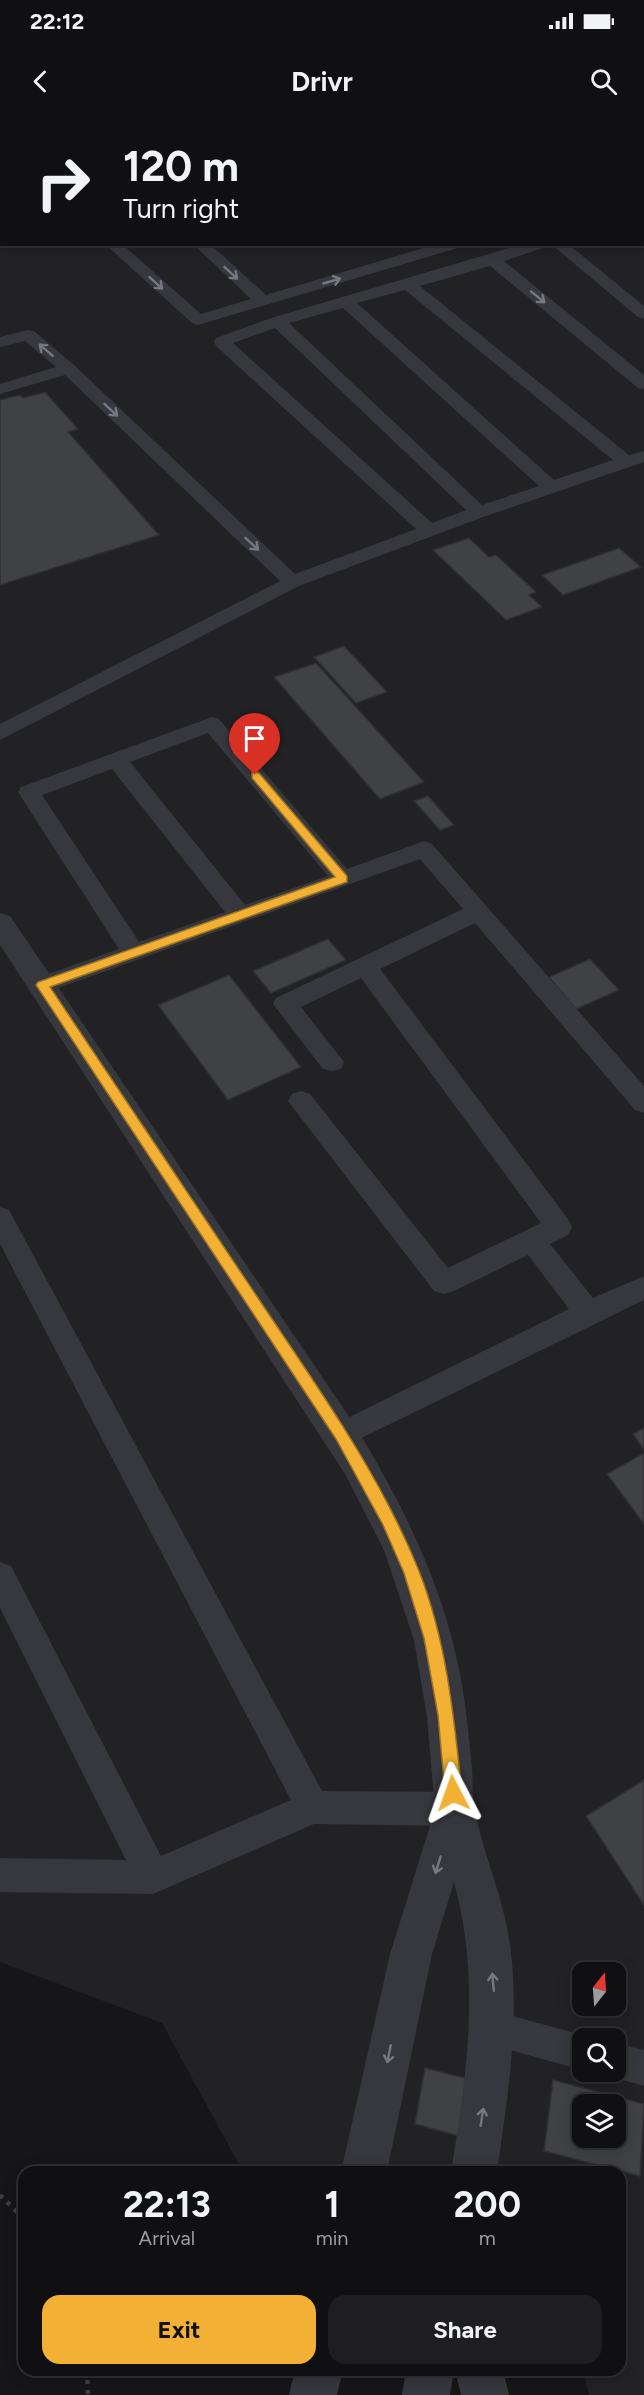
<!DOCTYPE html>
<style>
:root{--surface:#101012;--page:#1e1e20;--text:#f1f3f6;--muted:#9c9d9f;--line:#303032;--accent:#f2b134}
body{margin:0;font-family:Figtree,sans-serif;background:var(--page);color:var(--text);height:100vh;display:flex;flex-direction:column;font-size:22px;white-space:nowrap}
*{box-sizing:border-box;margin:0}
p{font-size:20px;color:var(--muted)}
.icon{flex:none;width:33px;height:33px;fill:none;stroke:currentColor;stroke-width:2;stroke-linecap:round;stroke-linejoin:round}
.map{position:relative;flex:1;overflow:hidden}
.drawer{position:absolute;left:18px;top:2046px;width:608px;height:210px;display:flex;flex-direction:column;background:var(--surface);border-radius:18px;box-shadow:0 3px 15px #0003,0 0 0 2px var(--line)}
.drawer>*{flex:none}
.top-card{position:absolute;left:0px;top:0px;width:645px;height:126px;box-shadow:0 3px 15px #0003,0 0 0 2px var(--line);background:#101012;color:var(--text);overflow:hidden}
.needle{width:39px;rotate:17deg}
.tools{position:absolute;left:572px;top:1842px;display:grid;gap:12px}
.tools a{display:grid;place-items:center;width:54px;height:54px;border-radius:12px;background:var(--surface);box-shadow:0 3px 15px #0003,0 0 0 2px var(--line);font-size:30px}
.pin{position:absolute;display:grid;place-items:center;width:51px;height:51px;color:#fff;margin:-62px -26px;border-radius:50% 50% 50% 0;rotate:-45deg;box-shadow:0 0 6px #0007}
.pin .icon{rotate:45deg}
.me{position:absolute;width:66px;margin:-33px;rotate:356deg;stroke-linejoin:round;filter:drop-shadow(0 0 4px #0008)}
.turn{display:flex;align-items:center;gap:21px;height:126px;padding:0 24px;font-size:27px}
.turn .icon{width:78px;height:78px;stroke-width:2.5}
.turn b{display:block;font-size:42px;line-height:51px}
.eta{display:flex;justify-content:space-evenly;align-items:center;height:102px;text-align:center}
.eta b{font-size:36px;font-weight:700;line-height:42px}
.action{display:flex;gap:12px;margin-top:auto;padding:12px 24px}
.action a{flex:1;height:69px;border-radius:18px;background:var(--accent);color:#111;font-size:24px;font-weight:700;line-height:69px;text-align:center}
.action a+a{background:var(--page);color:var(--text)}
.status{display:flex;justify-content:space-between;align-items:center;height:42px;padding:0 30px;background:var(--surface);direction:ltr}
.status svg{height:16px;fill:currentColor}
header{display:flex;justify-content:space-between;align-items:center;height:78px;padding:0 24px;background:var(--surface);font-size:27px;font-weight:700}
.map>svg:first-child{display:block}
.built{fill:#222225;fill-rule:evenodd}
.building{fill:#404145;stroke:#303034;stroke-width:1.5;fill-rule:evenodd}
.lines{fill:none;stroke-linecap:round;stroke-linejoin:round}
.path{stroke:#3d3f44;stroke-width:4.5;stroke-dasharray:4 6;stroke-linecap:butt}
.service{fill:#37383d;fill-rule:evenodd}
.minor{fill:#37383d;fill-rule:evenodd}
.tertiary{fill:#37383d;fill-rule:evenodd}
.oneway{stroke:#757881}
.route{fill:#f2b134;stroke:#9d7322;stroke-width:1.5}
</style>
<div class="status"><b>22:12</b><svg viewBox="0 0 49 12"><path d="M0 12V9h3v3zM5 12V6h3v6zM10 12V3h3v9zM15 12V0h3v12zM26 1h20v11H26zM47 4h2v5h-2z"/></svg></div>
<header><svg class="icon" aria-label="back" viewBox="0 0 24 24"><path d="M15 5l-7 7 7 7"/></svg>Drivr<svg class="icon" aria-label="search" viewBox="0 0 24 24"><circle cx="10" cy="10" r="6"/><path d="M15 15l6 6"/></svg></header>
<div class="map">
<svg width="644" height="2275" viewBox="0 0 644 2275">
<rect width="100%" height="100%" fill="#161618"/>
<path class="built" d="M0 0H644V2275H589L583 2250H620V2052H243L162 1903 0 1842ZM2 2H644V124H2ZM582 1852H615V1886H582ZM582 1918H615V1952H582ZM582 1984H615V2018H582Z"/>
<g class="building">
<path d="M0 35 2 36 0 100Z"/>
<path d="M45 272 78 309 68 312 159 415 0 465V280L20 275 23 278Z"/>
<path d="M469 418 489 437 496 435 536 472 529 475 542 487 506 500 433 430Z"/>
<path d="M619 428 641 447 563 475 542 455Z"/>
<path d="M344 526 387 572 356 583 314 537Z"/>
<path d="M316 543 424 662 380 679 274 557Z"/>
<path d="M428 676 454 705 440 710 414 681Z"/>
<path d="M328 819 346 840 271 873 253 851Z"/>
<path d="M590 839 619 870 576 889 549 857Z"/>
<path d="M229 855 301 947 228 980 158 885Z"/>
<path d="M644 1308V1330L633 1314Z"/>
<path d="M644 1333V1404L607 1354Z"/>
<path d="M644 1660V1785L586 1696Z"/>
<path d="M425 1948 469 1959 459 2016 415 2004Z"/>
<path d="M553 1960 644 1984 640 2056 544 2031ZM582 1984H615V2018H582Z"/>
</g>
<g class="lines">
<g class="path">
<path d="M0 2075 24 2099"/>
<path d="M87 2250 88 2275"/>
</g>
<g class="service">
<path d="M57 0H72L73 2H58Z"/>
<path d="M104 0H123L103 2Z"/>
<path d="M276 0H295L275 2Z"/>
<path d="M374 0H389L390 2H375Z"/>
<path d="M563 0H579L580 2H564Z"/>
<path d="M105 124H122L201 194 251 179 193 124H210L266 175 437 124H462L461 127 198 205 192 203Z"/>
<path d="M523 124H547L546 127 504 141 644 255V269L638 268 490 146 420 166 629 335 644 331V342L486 396 299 466 0 620V604L280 461 65 255 0 274V264L56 247 25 221 0 227V217L28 210 34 211 74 245 295 454 416 409 216 226 214 222 216 218 271 198ZM405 170 613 340 554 360 357 183ZM343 188 539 366 482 385 289 203ZM275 208 466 390 432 403 233 223Z"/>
<path d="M551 124H568L644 186V199L638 197Z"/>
<path d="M212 597 219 599 347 749 416 724 424 721 432 724 644 966V993L635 990 475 803 380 849 568 1099 572 1107 568 1115 550 1124 593 1178 644 1156V1180L341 1328 331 1324 327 1315 331 1306 569 1189 528 1135 454 1171 444 1174 434 1171 288 981 292 974 301 971 310 974 448 1148 541 1103 361 858 301 887 344 942 341 949 332 951 323 949 273 884 276 878 463 789 420 739 50 871 42 874 34 871 30 865 34 859 119 829 18 672 21 667ZM208 613 328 756 245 785 130 642ZM112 649 225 792 139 822 42 675Z"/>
<path d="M0 1087 9 1090 322 1671 455 1672 467 1677 472 1689 467 1701 455 1706 314 1704 153 1774 0 1772V1738L126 1740 0 1488V1442L11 1446 161 1736 291 1680 0 1124Z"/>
<path d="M494 1891 593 1918H582V1950L481 1922 476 1909 481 1896Z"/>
<path d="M615 1923 644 1930V1966L602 1954 601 1952H615Z"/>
</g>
<g class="minor">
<path d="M0 793 10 796 354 1304C401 1381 443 1464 460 1554 466 1585 469 1617 472 1648 473 1661 472 1673 474 1685 481 1728 500 1769 508 1812 522 1892 508 1973 497 2052H451C467 1952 481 1862 454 1762L432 1834 387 2052H341L390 1834 435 1690 427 1597 414 1520 384 1430 345 1354 0 825Z"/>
<path d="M295 2250H343L337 2275H289Z"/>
<path d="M406 2250H454L450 2275H402Z"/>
</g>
<path class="tertiary" d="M455 2250H503L509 2275H461Z"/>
</g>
<defs><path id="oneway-shaft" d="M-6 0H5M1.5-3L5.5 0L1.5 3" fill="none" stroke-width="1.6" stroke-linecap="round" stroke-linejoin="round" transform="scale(1.5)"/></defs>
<g class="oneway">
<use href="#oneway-shaft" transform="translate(231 153) rotate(42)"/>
<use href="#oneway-shaft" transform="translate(332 161) rotate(-16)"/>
<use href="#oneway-shaft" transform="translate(156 163) rotate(42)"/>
<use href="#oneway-shaft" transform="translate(538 177) rotate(39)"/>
<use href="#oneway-shaft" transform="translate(46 230) rotate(-139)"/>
<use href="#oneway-shaft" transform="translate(111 290) rotate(43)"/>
<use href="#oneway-shaft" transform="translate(252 424) rotate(43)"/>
<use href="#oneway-shaft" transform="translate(438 1745) rotate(107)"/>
<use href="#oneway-shaft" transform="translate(493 1862) rotate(-95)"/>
<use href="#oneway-shaft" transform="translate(389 1934) rotate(101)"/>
<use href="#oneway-shaft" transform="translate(482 1997) rotate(-81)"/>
</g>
<path class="route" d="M255 652 259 653 347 756V762L50 867C120 972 190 1076 260 1181 318 1268 380 1354 419 1451 447 1522 454 1598 462 1673L459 1679 453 1681 448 1679 445 1673 438 1595 424 1518 404 1453 383 1405 336 1319 36 865 38 862 335 757 252 658V653Z"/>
</svg>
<div class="tools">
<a><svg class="needle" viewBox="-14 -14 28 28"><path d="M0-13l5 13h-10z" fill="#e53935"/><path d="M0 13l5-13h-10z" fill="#9c9d9f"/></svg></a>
<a><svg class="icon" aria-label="search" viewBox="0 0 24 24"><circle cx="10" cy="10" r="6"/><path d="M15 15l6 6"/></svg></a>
<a><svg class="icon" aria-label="layers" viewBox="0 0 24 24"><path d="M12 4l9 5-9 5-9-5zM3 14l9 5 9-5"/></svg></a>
</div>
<div class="pin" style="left:255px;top:655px;background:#d93025"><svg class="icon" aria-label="arrive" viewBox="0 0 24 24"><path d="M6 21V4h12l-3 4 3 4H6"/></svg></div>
<svg class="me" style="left:453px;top:1673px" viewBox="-20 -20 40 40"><path d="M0-17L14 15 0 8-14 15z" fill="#f2b134" stroke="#fff" stroke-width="4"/></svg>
<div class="top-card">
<div class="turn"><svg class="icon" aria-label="right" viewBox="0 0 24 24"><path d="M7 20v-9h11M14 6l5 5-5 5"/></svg><div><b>120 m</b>Turn right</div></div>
</div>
<section class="drawer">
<div class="eta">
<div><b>22:13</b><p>Arrival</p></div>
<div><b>1</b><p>min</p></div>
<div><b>200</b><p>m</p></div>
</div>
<div class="action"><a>Exit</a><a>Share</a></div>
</section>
</div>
